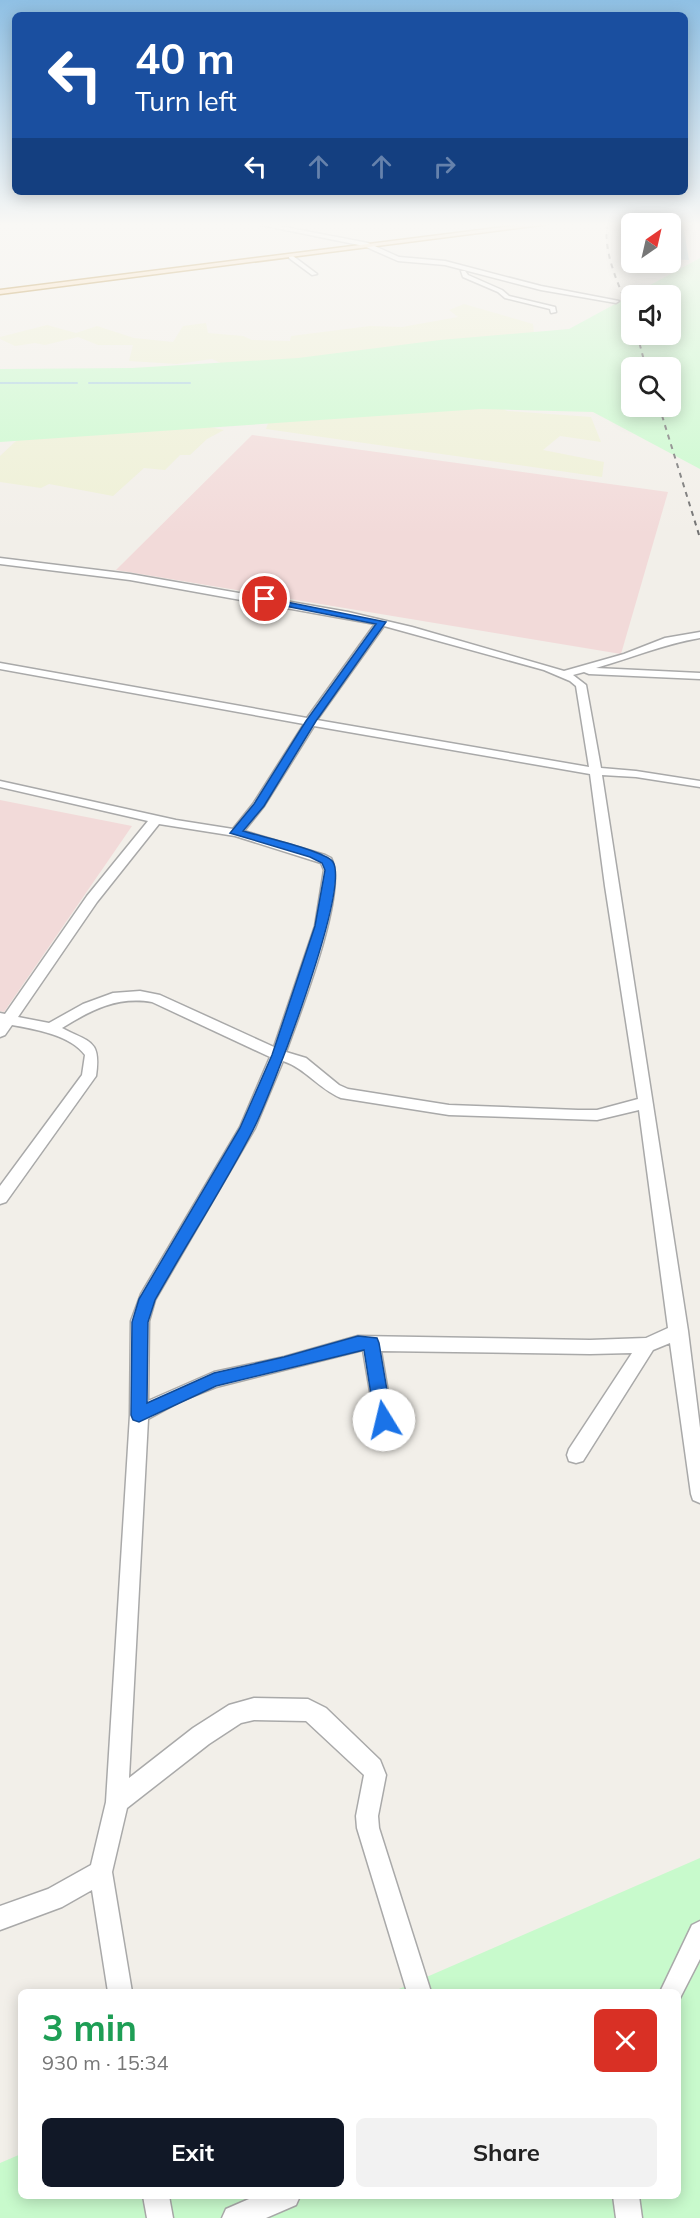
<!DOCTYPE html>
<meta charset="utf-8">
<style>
:root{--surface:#fff;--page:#f2f2f2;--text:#222;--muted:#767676;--accent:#111827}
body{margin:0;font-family:Mulish,sans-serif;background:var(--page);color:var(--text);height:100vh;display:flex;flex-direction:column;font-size:22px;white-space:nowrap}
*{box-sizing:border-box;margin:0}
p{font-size:20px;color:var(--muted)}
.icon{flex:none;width:33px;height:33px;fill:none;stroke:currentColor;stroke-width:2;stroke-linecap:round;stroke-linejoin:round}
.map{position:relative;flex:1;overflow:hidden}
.drawer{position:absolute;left:18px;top:1989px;width:663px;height:210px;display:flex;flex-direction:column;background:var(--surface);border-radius:9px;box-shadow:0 3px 15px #0003}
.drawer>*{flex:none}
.guide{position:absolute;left:12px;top:12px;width:676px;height:183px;border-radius:9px;box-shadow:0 3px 15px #0003;background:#1a4fa0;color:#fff;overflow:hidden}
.needle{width:39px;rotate:34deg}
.tools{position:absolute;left:621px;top:213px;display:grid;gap:12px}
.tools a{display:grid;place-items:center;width:60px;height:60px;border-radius:9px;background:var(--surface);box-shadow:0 3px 15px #0003;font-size:30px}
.pin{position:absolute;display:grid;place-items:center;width:51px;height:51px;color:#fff;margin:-26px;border:3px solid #fff;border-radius:50%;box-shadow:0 2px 6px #0007}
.me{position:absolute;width:66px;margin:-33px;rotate:351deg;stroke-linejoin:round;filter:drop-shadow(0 0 4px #0008)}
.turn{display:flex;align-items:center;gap:21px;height:126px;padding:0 24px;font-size:27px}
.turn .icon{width:78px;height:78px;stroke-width:2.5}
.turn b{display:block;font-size:42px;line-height:51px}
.lanes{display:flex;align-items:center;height:57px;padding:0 24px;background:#0003;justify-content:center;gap:30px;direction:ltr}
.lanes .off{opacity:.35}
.round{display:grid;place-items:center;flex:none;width:63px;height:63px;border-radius:9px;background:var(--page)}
.head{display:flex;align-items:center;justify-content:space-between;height:102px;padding:0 24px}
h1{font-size:36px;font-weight:700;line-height:45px;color:#1e9e55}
.cta{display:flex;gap:12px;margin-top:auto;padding:12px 24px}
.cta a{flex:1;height:69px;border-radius:9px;background:var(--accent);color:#fff;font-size:24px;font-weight:700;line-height:69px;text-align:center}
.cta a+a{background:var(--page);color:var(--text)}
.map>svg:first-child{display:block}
.commercial{fill:#f2dad9}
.farmland{fill:#eef0d5}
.park{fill:#c8facc;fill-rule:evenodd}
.water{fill:#aad3df}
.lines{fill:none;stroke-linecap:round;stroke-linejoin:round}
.stream{stroke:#aad3df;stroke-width:2}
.minor-casing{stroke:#a9a9a9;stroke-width:3}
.major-casing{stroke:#a06b00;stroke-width:3}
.minor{fill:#fff;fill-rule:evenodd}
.major{fill:#fcd6a4;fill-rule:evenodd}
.rail{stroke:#707070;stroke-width:2;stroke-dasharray:5 5;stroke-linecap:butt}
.route{fill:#1a73e8;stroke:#114b97;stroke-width:1.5}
</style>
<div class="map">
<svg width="700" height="2218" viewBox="0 0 700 2218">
<rect width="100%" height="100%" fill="#f2efe9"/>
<g class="commercial">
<path d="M252 435 668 492 621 654 116 570Z"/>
<path d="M0 800 132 826 4 1012 0 1011Z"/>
</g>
<g class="farmland">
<path d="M464 304 533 324 534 333 231 368 212 359 177 364 129 361 133 345H98L78 337 45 345 35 343 15 346 0 339V337L47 325 76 333 97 326 134 338 173 342 183 326 206 323 208 333 243 336 252 340 290 341 291 336 370 326 402 327 458 317 449 310Z"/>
<path d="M487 399 507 411 591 417 601 442 560 436 543 450 604 462 602 477 266 429 274 406Z"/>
<path d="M199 425 224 430 207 439 190 455H180L165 470 144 468 113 496 49 484 41 488 0 482V456L31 427Z"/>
</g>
<g class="park">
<path d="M700 258V469L593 412 481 409 0 442V369L132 368 298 358 440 340 569 329ZM632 296H670V334H632ZM632 368H670V406H632Z"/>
<path d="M700 1858V2218H0V2163L21 2154V2196H678V1992H392Z"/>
</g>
<path class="water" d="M671 224H683L689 260 671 259Z"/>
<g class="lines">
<g class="stream">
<path d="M0 383H77"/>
<path d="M89 383H190"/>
</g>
<g class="minor-casing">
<g id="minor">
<path d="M256 224H269L368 243 399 257 445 261 541 286 619 301 616 303 541 290 445 265 398 261 364 246Z"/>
<path d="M289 256H293L317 274 312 275 289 258Z"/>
<path d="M461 271H465L468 275 502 290 509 296 555 307 556 312 551 313 550 309 505 298 498 292 463 277Z"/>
<path d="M0 558 130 574 348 612 412 627 564 671 624 654 665 638 700 632V638C664 644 631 658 596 668L700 673V679L589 674 584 672 573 675 586 685 601 768 636 771 700 781V787L636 777 602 775 688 1331 700 1428V1503L693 1500 691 1494 670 1343 653 1350 583 1461 576 1463 569 1461 567 1455 569 1449 632 1353 590 1354 381 1351 396 1439 394 1445 387 1447 380 1445 378 1439 363 1350 216 1387 183 1400 148 1419 129 1778 193 1728 229 1705 254 1698 308 1699 326 1708 380 1760 386 1775 378 1816 379 1828 431 1992H407L357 1828 356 1816 364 1775 306 1721 254 1720 241 1723 209 1744 127 1808 112 1872 132 1992H108L92 1890 62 1907 0 1930V1906L48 1889 91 1865 106 1802 130 1415 131 1321 141 1294 240 1127 270 1057 152 1002C117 996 91 1010 62 1028 91 1043 101 1040 96 1076L6 1202 0 1204V1186L82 1075 85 1055C71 1035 34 1029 12 1025L5 1035 0 1037V1013L5 1014 87 896 148 821 0 787V781L176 820 233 829 253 804 304 724 0 669V663L307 718 375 624 130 580 0 564ZM384 626 544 670 570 681 576 686 589 767 317 720ZM314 726 590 774 605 886 638 1099 597 1110H578L449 1105 348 1089 339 1085 306 1058 286 1052C299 1015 349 890 331 858L325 855 244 831 264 806ZM159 824 235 836 321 863 324 870 315 926 274 1047 160 995 140 991 113 993 83 1004 49 1023 18 1017 97 902ZM283 1061C305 1068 319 1089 341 1098L449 1115 597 1120 639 1110 668 1328 646 1338 590 1340 358 1336 284 1357 214 1372 148 1401 149 1321 155 1300 255 1128Z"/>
<path d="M700 1921V1959L678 2002V1992H660L692 1925Z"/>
<path d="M143 2196H169L173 2218H147Z"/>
<path d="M256 2196H300L296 2205 266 2218H222L226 2209Z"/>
<path d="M613 2196H639L642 2218H616Z"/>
</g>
</g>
<g class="major-casing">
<path id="major" d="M529 224H549L0 294V290Z"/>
</g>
<use href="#minor" class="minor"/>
<use href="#major" class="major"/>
<g class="rail">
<path d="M607 224C603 256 621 289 632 318"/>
<path d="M637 334 646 368"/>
<path d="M659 406 700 538"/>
</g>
</g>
<linearGradient id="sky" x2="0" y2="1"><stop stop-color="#8fc0e4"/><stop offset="0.42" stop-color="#f9f8f5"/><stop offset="1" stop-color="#f9f8f5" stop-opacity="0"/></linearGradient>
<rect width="700" height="535" fill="url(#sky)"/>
<path class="route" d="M262 597 386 622 316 721 264 806 243 831C259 836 326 851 333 862 350 890 271 1095 253 1130 223 1188 187 1243 155 1300L148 1322 147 1403 214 1373 284 1357 358 1336 377 1338 379 1343 392 1420 390 1425 384 1427 378 1425 375 1420 364 1350 216 1386 139 1422 133 1420 131 1415 132 1322 139 1299 240 1128 272 1055 315 926 325 870 322 863 310 857 230 833 254 804 306 721 376 624 265 602 261 599Z"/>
</svg>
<div class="tools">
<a><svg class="needle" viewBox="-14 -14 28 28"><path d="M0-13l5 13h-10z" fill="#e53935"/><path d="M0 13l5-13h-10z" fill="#767676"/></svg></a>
<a><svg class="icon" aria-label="sound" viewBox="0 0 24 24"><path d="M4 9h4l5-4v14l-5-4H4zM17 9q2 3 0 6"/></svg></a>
<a><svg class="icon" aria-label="search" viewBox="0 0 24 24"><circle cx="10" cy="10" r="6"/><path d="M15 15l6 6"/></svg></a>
</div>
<div class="pin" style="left:265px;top:599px;background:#d93025"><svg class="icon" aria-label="arrive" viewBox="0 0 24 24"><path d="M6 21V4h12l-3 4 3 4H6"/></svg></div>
<svg class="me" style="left:384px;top:1420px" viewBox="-20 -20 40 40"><circle r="19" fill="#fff"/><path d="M0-13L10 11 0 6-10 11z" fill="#1a73e8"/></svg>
<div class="guide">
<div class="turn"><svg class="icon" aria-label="left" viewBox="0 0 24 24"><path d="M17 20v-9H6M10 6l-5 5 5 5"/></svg><div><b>40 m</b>Turn left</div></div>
<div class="lanes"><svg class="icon" aria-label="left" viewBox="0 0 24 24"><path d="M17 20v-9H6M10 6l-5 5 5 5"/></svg><svg class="icon off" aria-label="ahead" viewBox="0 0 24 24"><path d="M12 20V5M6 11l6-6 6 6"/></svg><svg class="icon off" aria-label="ahead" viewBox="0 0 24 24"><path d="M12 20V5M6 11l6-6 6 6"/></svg><svg class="icon off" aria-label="right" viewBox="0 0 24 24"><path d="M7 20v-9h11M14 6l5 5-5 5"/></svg></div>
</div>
<section class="drawer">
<div class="head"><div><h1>3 min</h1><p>930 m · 15:34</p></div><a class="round" style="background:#d93025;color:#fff"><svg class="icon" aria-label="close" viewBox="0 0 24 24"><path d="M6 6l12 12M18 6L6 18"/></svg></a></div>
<div class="cta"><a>Exit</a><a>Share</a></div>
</section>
</div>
